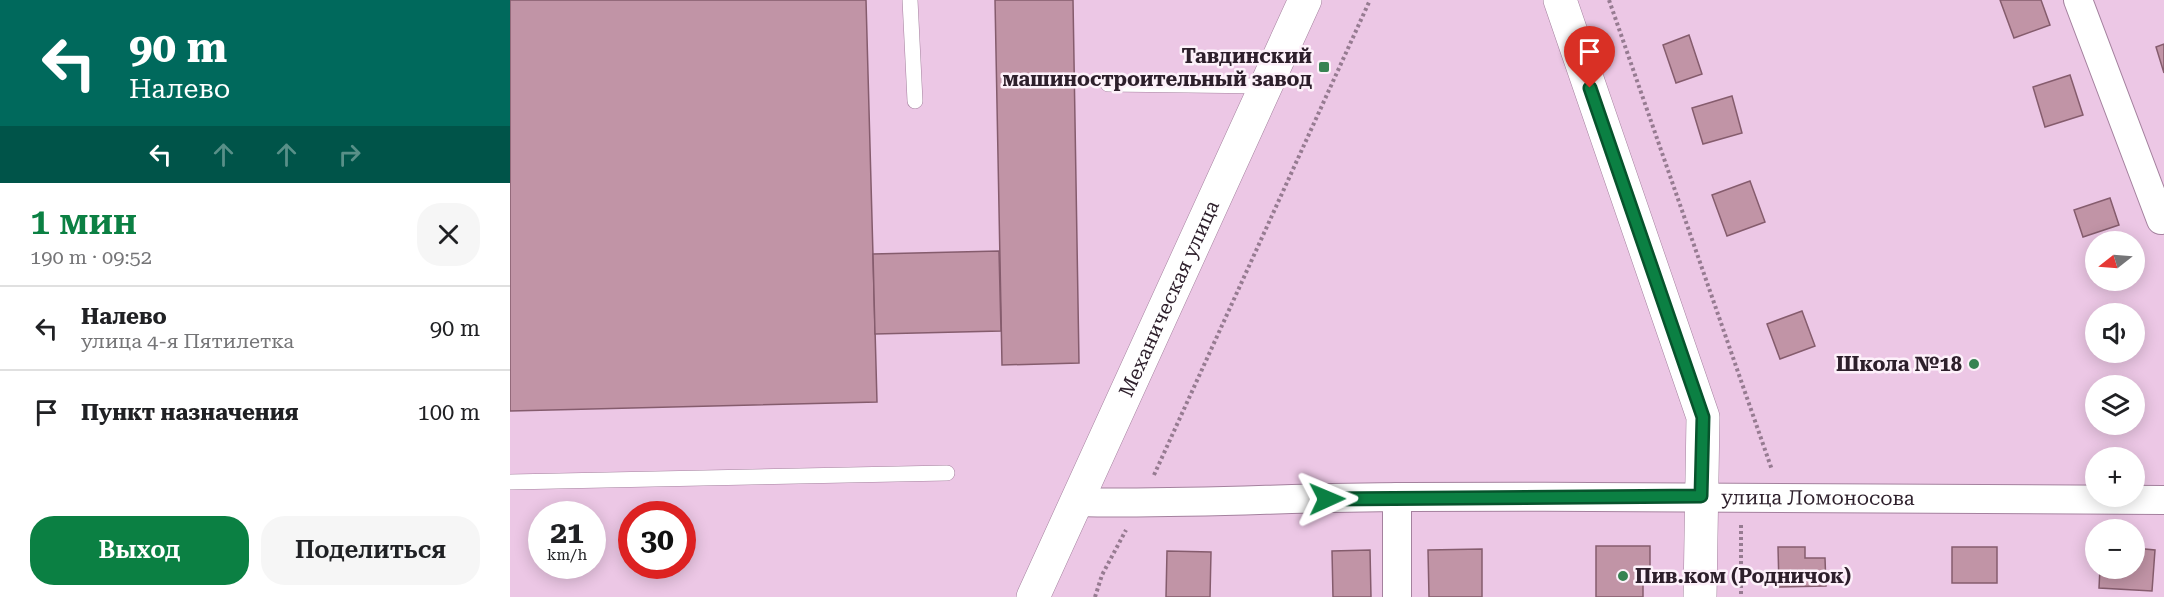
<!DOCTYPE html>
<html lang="ru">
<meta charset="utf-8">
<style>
:root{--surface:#fff;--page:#f6f6f6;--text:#202124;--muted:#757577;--line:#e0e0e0;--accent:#0b8043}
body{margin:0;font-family:"Roboto Serif",serif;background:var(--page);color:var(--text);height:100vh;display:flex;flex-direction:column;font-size:22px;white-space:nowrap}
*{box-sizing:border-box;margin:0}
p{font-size:20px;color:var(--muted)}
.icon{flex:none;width:33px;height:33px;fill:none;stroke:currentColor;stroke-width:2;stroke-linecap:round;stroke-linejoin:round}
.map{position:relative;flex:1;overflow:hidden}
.sheet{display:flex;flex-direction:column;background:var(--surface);width:510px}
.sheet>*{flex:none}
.top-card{background:#00695c;color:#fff;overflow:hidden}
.needle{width:39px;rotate:253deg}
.fabs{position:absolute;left:1575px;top:231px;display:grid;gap:12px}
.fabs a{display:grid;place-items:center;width:60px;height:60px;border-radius:50%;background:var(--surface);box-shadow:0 3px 15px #0003;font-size:30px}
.speed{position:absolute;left:18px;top:501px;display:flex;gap:12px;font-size:30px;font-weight:700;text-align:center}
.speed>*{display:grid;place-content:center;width:78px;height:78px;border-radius:50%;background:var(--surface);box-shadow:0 3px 15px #0003;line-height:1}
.speed small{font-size:15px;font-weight:400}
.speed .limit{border:9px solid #d22;background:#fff;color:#111}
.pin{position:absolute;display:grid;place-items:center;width:51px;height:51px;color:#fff;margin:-62px -26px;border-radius:50% 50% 50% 0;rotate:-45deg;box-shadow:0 0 6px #0007}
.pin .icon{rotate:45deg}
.me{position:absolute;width:66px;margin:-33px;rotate:89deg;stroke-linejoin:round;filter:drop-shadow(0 0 4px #0008)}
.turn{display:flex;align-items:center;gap:21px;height:126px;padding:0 30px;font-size:27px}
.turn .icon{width:78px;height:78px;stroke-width:2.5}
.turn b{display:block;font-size:42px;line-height:51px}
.lanes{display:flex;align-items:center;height:57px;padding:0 30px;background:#0003;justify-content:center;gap:30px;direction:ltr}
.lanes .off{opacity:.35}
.round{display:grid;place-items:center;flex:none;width:63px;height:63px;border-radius:24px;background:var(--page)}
.headline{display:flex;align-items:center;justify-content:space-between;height:102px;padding:0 30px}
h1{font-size:36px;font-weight:600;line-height:45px;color:var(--accent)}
.action{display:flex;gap:12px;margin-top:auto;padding:12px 30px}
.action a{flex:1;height:69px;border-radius:24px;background:var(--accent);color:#fff;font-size:24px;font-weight:600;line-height:69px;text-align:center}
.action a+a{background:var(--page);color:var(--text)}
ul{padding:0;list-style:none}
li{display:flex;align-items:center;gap:18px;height:84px;padding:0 30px;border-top:2px solid var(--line)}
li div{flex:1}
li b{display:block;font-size:22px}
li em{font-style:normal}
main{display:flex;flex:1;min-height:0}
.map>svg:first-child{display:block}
.building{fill:#c194a6;stroke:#855c6d;stroke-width:1.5}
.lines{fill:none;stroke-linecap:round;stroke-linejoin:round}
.lane-casing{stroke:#a4819e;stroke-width:16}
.street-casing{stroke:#a4819e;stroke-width:30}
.secondary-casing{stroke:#a4819e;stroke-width:34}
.primary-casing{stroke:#a4819e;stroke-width:34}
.path{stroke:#967b91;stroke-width:4;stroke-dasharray:3 3;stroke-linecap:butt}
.lane{stroke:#fff;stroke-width:15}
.street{stroke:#fff;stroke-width:28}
.secondary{stroke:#fff;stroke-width:33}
.primary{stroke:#fff;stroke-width:33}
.route-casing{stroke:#07532c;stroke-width:15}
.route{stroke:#0b8043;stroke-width:10}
.poi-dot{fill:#378352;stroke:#fdf1fa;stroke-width:2}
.labels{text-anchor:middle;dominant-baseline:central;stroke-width:5;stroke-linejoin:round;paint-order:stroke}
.poi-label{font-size:20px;font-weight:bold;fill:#2d1f2b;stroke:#fdf1fa;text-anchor:end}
.street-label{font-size:20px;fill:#2d1f2b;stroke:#fdf1fa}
</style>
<main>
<section class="sheet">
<div class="top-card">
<div class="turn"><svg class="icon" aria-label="left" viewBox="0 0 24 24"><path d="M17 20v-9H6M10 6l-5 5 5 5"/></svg><div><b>90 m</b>Налево</div></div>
<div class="lanes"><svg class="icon" aria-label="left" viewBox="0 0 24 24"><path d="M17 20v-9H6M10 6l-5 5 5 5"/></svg><svg class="icon off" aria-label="ahead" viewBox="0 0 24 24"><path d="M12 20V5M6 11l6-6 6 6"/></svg><svg class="icon off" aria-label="ahead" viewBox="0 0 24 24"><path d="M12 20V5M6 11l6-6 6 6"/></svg><svg class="icon off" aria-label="right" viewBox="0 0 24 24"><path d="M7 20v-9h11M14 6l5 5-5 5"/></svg></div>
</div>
<div class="headline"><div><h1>1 мин</h1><p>190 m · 09:52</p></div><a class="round"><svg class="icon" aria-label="close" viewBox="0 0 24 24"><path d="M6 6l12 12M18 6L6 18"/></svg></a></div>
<ul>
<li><svg class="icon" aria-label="left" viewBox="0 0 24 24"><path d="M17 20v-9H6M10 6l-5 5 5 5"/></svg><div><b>Налево</b><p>улица 4-я Пятилетка</p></div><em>90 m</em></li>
<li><svg class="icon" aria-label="arrive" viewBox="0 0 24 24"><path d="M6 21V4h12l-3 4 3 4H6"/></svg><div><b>Пункт назначения</b></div><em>100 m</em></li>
</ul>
<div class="action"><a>Выход</a><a>Поделиться</a></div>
</section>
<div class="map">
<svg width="1654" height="597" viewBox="0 0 1654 597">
<rect width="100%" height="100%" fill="#ecc7e5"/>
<g class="building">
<path d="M0 0H356L367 402 0 411Z"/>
<path d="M485 0H563L569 363 492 365Z"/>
<path d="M1490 0H1531L1540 25 1504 38Z"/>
<path d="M1179 35 1192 74 1166 83 1153 45Z"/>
<path d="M1654 44V73L1646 47Z"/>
<path d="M1560 75 1573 115 1535 127 1523 87Z"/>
<path d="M1222 96 1232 133 1193 144 1182 108Z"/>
<path d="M1240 181 1255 222 1217 236 1202 195Z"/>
<path d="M1600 198 1609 225 1573 237 1564 210Z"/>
<path d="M489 251 491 331 365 334 363 254Z"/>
<path d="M1292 311 1305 346 1270 359 1257 324Z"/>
<path d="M1086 546H1140V581H1133V597H1086Z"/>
<path d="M1268 547H1295V558H1315L1316 586 1269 587Z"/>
<rect x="1442" y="547" width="45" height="36"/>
<path d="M1624 548 1645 550 1642 591 1589 588 1590 568H1624Z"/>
<path d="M972 549V597H919L918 550Z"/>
<path d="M860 550 861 597H823L822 551Z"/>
<path d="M657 551 701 552 700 597H656Z"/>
</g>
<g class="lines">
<g class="lane-casing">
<g id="lane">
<path d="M400 0 405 101"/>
<path d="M598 84 756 86"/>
<path d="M0 482 437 473"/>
</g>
</g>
<g class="street-casing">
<g id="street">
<path d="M1568 0 1651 220"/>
<path d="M887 497V597"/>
<path id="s1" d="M567 502C676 505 785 497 895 497 1148 496 1401 498 1654 500"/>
</g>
</g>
<g class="secondary-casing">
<path id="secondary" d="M1050 0 1193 417 1190 597"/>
</g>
<g class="primary-casing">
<g id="primary">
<path id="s2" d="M523 597 795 0"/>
</g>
</g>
<g class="path">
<path d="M1099 0 1262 470"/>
<path d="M644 475 860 0"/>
<path d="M1231 525V597"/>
<path d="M585 597 592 575 616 530"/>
</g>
<use href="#lane" class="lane"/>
<use href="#street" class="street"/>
<use href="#secondary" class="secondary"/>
<use href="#primary" class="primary"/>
</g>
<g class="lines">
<g class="route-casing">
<path id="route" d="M817 499 1191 496 1193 417 1080 88"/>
</g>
<use href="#route" class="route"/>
</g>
<g class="poi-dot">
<rect x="808" y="61" width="12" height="12" rx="3"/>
<circle cx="1464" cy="364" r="6"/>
<circle cx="1113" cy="576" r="6"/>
</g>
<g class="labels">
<g class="poi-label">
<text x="802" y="56">Тавдинский<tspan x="802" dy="23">машиностроительный завод</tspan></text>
<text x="1452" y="364">Школа №18</text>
<text x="1125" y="576" text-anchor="start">Пив.ком (Родничок)</text>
</g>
<g class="street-label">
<text stroke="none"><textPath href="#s2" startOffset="328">Механическая улица</textPath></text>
<text stroke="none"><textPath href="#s1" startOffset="741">улица Ломоносова</textPath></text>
</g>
</g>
</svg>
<div class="fabs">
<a><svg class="needle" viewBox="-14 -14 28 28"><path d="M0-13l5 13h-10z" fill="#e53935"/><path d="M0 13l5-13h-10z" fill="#757577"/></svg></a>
<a><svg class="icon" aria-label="sound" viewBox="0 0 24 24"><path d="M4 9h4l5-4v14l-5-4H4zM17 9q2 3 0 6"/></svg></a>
<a><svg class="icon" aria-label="layers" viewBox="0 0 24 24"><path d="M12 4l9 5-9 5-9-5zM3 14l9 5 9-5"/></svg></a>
<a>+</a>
<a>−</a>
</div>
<div class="speed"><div>21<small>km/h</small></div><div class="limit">30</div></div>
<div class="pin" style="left:1080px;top:88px;background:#d93025"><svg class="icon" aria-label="arrive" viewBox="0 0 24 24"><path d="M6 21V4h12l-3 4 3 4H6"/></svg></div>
<svg class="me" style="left:817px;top:499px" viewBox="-20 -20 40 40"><path d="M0-17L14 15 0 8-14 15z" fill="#0b8043" stroke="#fff" stroke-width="4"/></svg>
</div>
</main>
